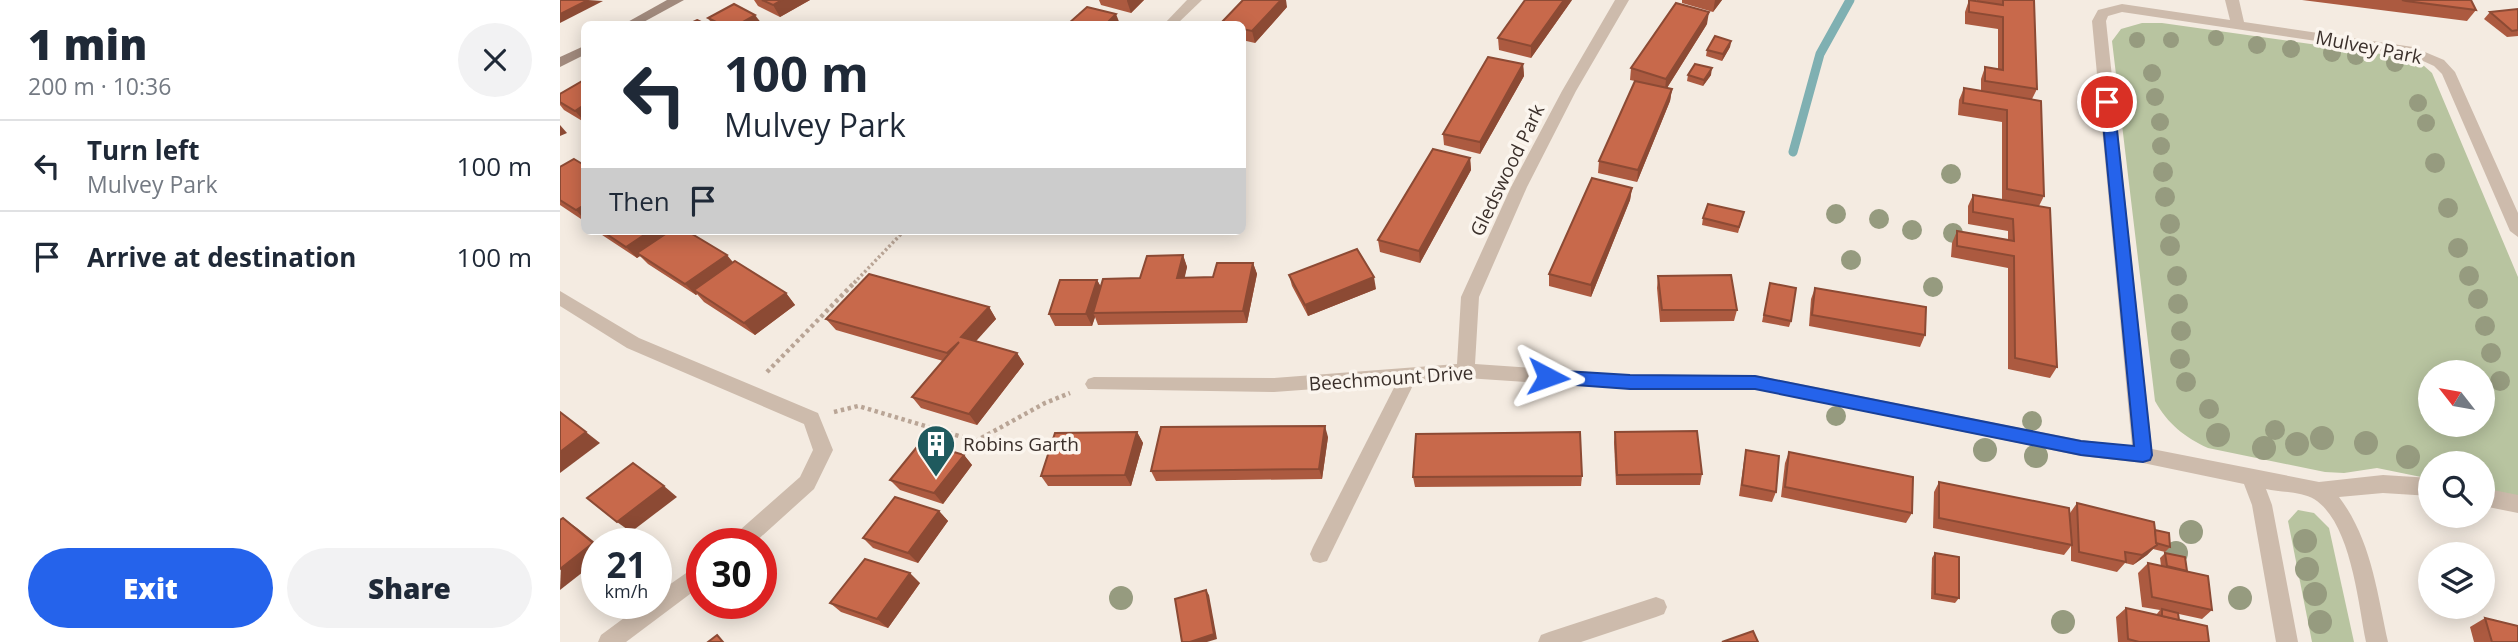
<!DOCTYPE html>
<meta charset="utf-8">
<style>
:root{--surface:#fff;--page:#f2f2f3;--text:#1f2937;--muted:#747a83;--line:#e0e1e3;--accent:#2563eb}
body{margin:0;font-family:"Open Sans",sans-serif;background:var(--page);color:var(--text);height:100vh;display:flex;flex-direction:column;font-size:26px;white-space:nowrap}
*{box-sizing:border-box;margin:0}
p{font-size:23px;color:var(--muted)}
.icon{flex:none;width:38px;height:38px;fill:none;stroke:currentColor;stroke-width:2;stroke-linecap:round;stroke-linejoin:round}
.map{position:relative;flex:1;overflow:hidden}
.drawer{display:flex;flex-direction:column;background:var(--surface);width:560px}
.drawer>*{flex:none}
.banner{position:absolute;left:21px;top:21px;width:665px;height:214px;border-radius:10px;box-shadow:0 4px 18px #0003;background:#fff;color:var(--text);overflow:hidden}
.needle{width:46px;rotate:301deg}
.fabs{position:absolute;left:1858px;top:360px;display:grid;gap:14px}
.fabs a{display:grid;place-items:center;width:77px;height:77px;border-radius:50%;background:var(--surface);box-shadow:0 4px 18px #0003;font-size:35px}
.speed{position:absolute;left:21px;top:528px;display:flex;gap:14px;font-size:35px;font-weight:700;text-align:center}
.speed>*{display:grid;place-content:center;width:91px;height:91px;border-radius:50%;background:var(--surface);box-shadow:0 4px 18px #0003;line-height:1}
.speed small{font-size:18px;font-weight:400}
.speed .limit{border:10px solid #d22;background:#fff;color:#111}
.pin{position:absolute;display:grid;place-items:center;width:60px;height:60px;color:#fff;margin:-30px;border:4px solid #fff;border-radius:50%;box-shadow:0 2px 7px #0007}
.me{position:absolute;width:77px;margin:-38px;rotate:94deg;stroke-linejoin:round;filter:drop-shadow(0 0 5px #0008)}
.turn{display:flex;align-items:center;gap:24px;height:147px;padding:0 28px;font-size:32px}
.turn .icon{width:91px;height:91px;stroke-width:2.5}
.turn b{display:block;font-size:49px;line-height:60px}
.then{display:flex;align-items:center;height:66px;padding:0 28px;background:#0003;gap:14px;font-size:26px}
.round{display:grid;place-items:center;flex:none;width:74px;height:74px;border-radius:37px;background:var(--page)}
.headline{display:flex;align-items:center;justify-content:space-between;height:119px;padding:0 28px}
h1{font-size:42px;font-weight:800;line-height:52px}
.primary-button{display:flex;gap:14px;margin-top:auto;padding:14px 28px}
.primary-button a{flex:1;height:80px;border-radius:42px;background:var(--accent);color:#fff;font-size:28px;font-weight:800;line-height:80px;text-align:center}
.primary-button a+a{background:var(--page);color:var(--text)}
ul{padding:0;list-style:none}
li{display:flex;align-items:center;gap:21px;height:91px;padding:0 28px;border-top:2px solid var(--line)}
li div{flex:1}
li b{display:block;font-size:26px}
li em{font-style:normal}
main{display:flex;flex:1;min-height:0}
.map>svg:first-child{display:block}
.green{fill:#b8c4a0;fill-rule:evenodd}
.lines{fill:none;stroke-linecap:round;stroke-linejoin:round}
.stream{stroke:#7fb0b2;stroke-width:9}
.path-far1{stroke:#b9a596;stroke-width:3.5;stroke-dasharray:2.5 2.5;stroke-linecap:butt}
.path{stroke:#b9a596;stroke-width:4.5;stroke-dasharray:3.5 3.5;stroke-linecap:butt}
.lane{fill:#cdbbac;fill-rule:evenodd}
.street{fill:#cdbbac;fill-rule:evenodd}
.secondary{fill:#a18a7d;fill-rule:evenodd}
.tree{fill:#969b7f}
.wall{fill:#ac5a40}
.shaded-wall{fill:#8c4a34}
.building{fill:#c8694b;stroke:#8c4a34;stroke-width:2}
.route{fill:#2563eb;stroke:#184099;stroke-width:2}
.labels{text-anchor:middle;dominant-baseline:central;stroke-width:7;stroke-linejoin:round;paint-order:stroke}
.street-label{font-size:19px;fill:#3b302b;stroke:#fbf5ee}
.poi-label{font-size:19px;fill:#3b302b;stroke:#fbf5ee;text-anchor:start}
</style>
<main>
<section class="drawer">
<div class="headline"><div><h1>1 min</h1><p>200 m · 10:36</p></div><a class="round"><svg class="icon" aria-label="close" viewBox="0 0 24 24"><path d="M6 6l12 12M18 6L6 18"/></svg></a></div>
<ul>
<li><svg class="icon" aria-label="left" viewBox="0 0 24 24"><path d="M17 20v-9H6M10 6l-5 5 5 5"/></svg><div><b>Turn left</b><p>Mulvey Park</p></div><em>100 m</em></li>
<li><svg class="icon" aria-label="arrive" viewBox="0 0 24 24"><path d="M6 21V4h12l-3 4 3 4H6"/></svg><div><b>Arrive at destination</b></div><em>100 m</em></li>
</ul>
<div class="primary-button"><a>Exit</a><a>Share</a></div>
</section>
<div class="map">
<svg width="1958" height="642" viewBox="0 0 1958 642">
<rect width="100%" height="100%" fill="#f4ebe1"/>
<g class="green">
<path d="M1582 23H1602L1828 55 1863 65 1872 73 1958 277V497L1923 490V464H1871V479L1817 468 1784 473 1765 472 1648 448C1624 437 1608 424 1595 401L1552 41 1561 29ZM1871 373H1923V425H1871Z"/>
<path d="M1738 510 1754 513 1769 528 1794 642H1752L1728 521Z"/>
</g>
<g class="lines">
<path class="stream" d="M1233 152 1260 54 1290 0"/>
<path class="path-far1" d="M294 283 344 231"/>
<g class="path">
<path d="M207 372 296 281"/>
<path d="M274 412 298 406 416 441 485 403 510 393"/>
</g>
<g class="lane">
<path d="M849 368 855 370 858 375 767 561 760 563 753 561 750 554 753 547 843 370Z"/>
<path d="M1096 597 1104 600 1107 607 1104 614 1096 617 1021 642H978L981 635 989 632Z"/>
</g>
<g class="street">
<path d="M627 0H642L617 24H604Z"/>
<path d="M1055 0H1069L1016 91 967 187 919 297 915 364 1070 375H1195L1521 440 1572 446 1532 21 1538 10 1562 4 1670 20 1665 0H1679L1684 22 1853 47 1884 60 1895 72 1958 213V237L1950 231 1882 74 1874 66 1850 55 1562 12 1548 16 1546 21 1592 449 1759 482 1823 475 1871 478V496L1823 493 1779 497C1811 539 1817 592 1828 642H1806C1798 603 1791 522 1754 499 1742 492 1720 492 1706 489L1712 505 1738 642H1716L1692 505 1684 484 1583 463 1521 456 1195 389H1070L906 378 714 392 528 389 525 384 528 379 534 377 714 378 897 364 901 297 951 187 1002 91Z"/>
<path d="M0 291 79 338 258 413 273 450 254 489 193 544H169L172 537 240 477 253 450 244 424 67 348 0 306Z"/>
<path d="M1923 488 1958 495V513L1923 506Z"/>
<path d="M142 562V585L66 642H38L41 635 83 604H96V594Z"/>
</g>
<g class="secondary">
<path d="M107 0H124L80 24H64Z"/>
<path d="M24 46V55L0 67V57Z"/>
</g>
</g>
<g class="tree">
<circle cx="1656" cy="38" r="8"/>
<circle cx="1577" cy="40" r="8"/>
<circle cx="1611" cy="40" r="8"/>
<circle cx="1697" cy="45" r="9"/>
<circle cx="1731" cy="49" r="9"/>
<circle cx="1772" cy="53" r="9"/>
<circle cx="1796" cy="56" r="9"/>
<circle cx="1835" cy="63" r="9"/>
<circle cx="1592" cy="73" r="9"/>
<circle cx="1595" cy="97" r="9"/>
<circle cx="1858" cy="103" r="9"/>
<circle cx="1600" cy="122" r="9"/>
<circle cx="1866" cy="123" r="9"/>
<circle cx="1601" cy="146" r="9"/>
<circle cx="1875" cy="163" r="10"/>
<circle cx="1603" cy="172" r="10"/>
<circle cx="1391" cy="174" r="10"/>
<circle cx="1605" cy="197" r="10"/>
<circle cx="1888" cy="208" r="10"/>
<circle cx="1276" cy="214" r="10"/>
<circle cx="1319" cy="219" r="10"/>
<circle cx="1610" cy="224" r="10"/>
<circle cx="1352" cy="230" r="10"/>
<circle cx="1393" cy="233" r="10"/>
<circle cx="1610" cy="246" r="10"/>
<circle cx="1898" cy="248" r="10"/>
<circle cx="1291" cy="260" r="10"/>
<circle cx="1617" cy="276" r="10"/>
<circle cx="1909" cy="276" r="10"/>
<circle cx="1373" cy="287" r="10"/>
<circle cx="1918" cy="299" r="10"/>
<circle cx="1618" cy="304" r="10"/>
<circle cx="1925" cy="326" r="10"/>
<circle cx="1621" cy="331" r="10"/>
<circle cx="1931" cy="353" r="10"/>
<circle cx="1620" cy="359" r="10"/>
<circle cx="1940" cy="381" r="10"/>
<circle cx="1626" cy="382" r="10"/>
<circle cx="1649" cy="409" r="10"/>
<circle cx="1276" cy="416" r="10"/>
<circle cx="1472" cy="421" r="10"/>
<circle cx="1715" cy="430" r="10"/>
<circle cx="1658" cy="435" r="12"/>
<circle cx="1762" cy="438" r="12"/>
<circle cx="1806" cy="443" r="12"/>
<circle cx="1737" cy="444" r="12"/>
<circle cx="1704" cy="448" r="12"/>
<circle cx="1425" cy="450" r="12"/>
<circle cx="1476" cy="456" r="12"/>
<circle cx="1848" cy="457" r="12"/>
<circle cx="1631" cy="532" r="12"/>
<circle cx="1745" cy="541" r="12"/>
<circle cx="1616" cy="553" r="12"/>
<circle cx="1747" cy="569" r="12"/>
<circle cx="1755" cy="594" r="12"/>
<circle cx="561" cy="598" r="12"/>
<circle cx="1680" cy="598" r="12"/>
<circle cx="1503" cy="622" r="12"/>
<circle cx="1760" cy="622" r="12"/>
</g>
<g class="wall">
<path d="M194 0H250L220 17 198 6Z"/>
<path d="M539 0H584L571 13 541 5Z"/>
<path d="M1012 0 971 58 939 50 938 38Z"/>
<path d="M1122 0H1162L1153 12 1122 3Z"/>
<path d="M1409 0 1417 1V0H1474L1477 89 1472 99 1484 196 1479 206 1497 367 1490 378 1448 369V268L1391 257 1392 243 1397 231 1448 240V231L1408 224V206L1413 195 1442 200V122L1398 115 1399 100 1404 88 1421 91V79L1425 67 1438 69V29L1405 24V12Z"/>
<path d="M1742 0H1911L1916 10 1907 21Z"/>
<path d="M727 7 695 43 682 40V24H661V23Z"/>
<path d="M1958 9V36L1947 37 1924 19 1930 12Z"/>
<path d="M148 18 202 24H152Z"/>
<path d="M1147 24 1107 88 1112 89 1110 101 1077 182 1038 173 1039 161 1075 81 1070 80 1071 68Z"/>
<path d="M1171 41 1170 47 1162 61 1146 56 1147 50Z"/>
<path d="M963 64 964 76 920 154 884 145 883 134Z"/>
<path d="M1128 75H1151L1143 86 1127 81Z"/>
<path d="M24 80V122L4 110 0 105V94Z"/>
<path d="M910 158 911 170 860 263 820 252 818 240Z"/>
<path d="M24 165V221L0 205V167Z"/>
<path d="M1072 188 1070 200 1031 297 989 286V274Z"/>
<path d="M1184 212 1178 233 1142 225 1143 218Z"/>
<path d="M36 231H127L173 263 226 293 235 305 195 335 144 302 137 294 136 295 88 264 80 256 77 258Z"/>
<path d="M623 255 627 267 624 278 653 277 693 263 697 274 687 323 538 325 535 317 532 326H495L489 314 537 280 541 287 580 278Z"/>
<path d="M729 275 816 289 748 316 732 286Z"/>
<path d="M1098 276 1177 310 1174 321 1100 322 1097 288Z"/>
<path d="M1210 283 1231 321 1229 327 1202 322Z"/>
<path d="M1255 288 1365 335 1360 347 1249 326 1251 299Z"/>
<path d="M429 307 436 319 415 341 457 353 464 364 417 425 361 408 352 397 383 361 276 330 266 319Z"/>
<path d="M577 432 583 443 571 486H488L481 476Z"/>
<path d="M1055 432 1142 474 1140 485H1056L1054 442Z"/>
<path d="M768 437 762 479 596 481 591 471Z"/>
<path d="M1186 450 1216 492 1212 502 1179 496 1184 461Z"/>
<path d="M1229 452 1352 513 1346 523 1221 497 1225 463Z"/>
<path d="M404 455 412 465 383 504 340 490 330 480Z"/>
<path d="M1022 476 1021 486 855 487 853 477Z"/>
<path d="M1379 482 1510 513 1517 503 1595 530 1610 547 1605 552 1593 549 1587 555 1573 565 1565 563 1557 572 1511 561V546L1504 555 1373 528 1374 492Z"/>
<path d="M379 511 388 521 358 563 313 548 303 538Z"/>
<path d="M1375 553 1399 598 1395 603 1371 599 1372 558Z"/>
<path d="M1605 553 1627 571 1652 610 1642 619 1619 614V620L1649 642H1558L1556 617 1566 608 1596 615 1600 610 1582 607 1578 573 1588 563 1601 566 1600 558Z"/>
<path d="M360 583 328 628 281 612 270 603Z"/>
<path d="M1925 618 1958 642H1914L1910 627Z"/>
</g>
<g class="shaded-wall">
<path d="M28 0 43 1 0 23V14Z"/>
<path d="M222 0H250L220 17 213 5Z"/>
<path d="M567 0H584L571 13 567 1Z"/>
<path d="M721 0H726L727 7 695 43 692 31Z"/>
<path d="M1004 0H1012L971 58V46Z"/>
<path d="M1155 0H1162L1153 12Z"/>
<path d="M1149 12 1147 24 1105 91 1106 79Z"/>
<path d="M556 14 560 24H546Z"/>
<path d="M195 15 202 24H179Z"/>
<path d="M1171 41 1170 47 1162 61 1163 54Z"/>
<path d="M963 64 964 76 920 154V142Z"/>
<path d="M1152 68 1151 75 1143 86 1144 80Z"/>
<path d="M1112 89 1110 101 1077 182 1078 170Z"/>
<path d="M24 105V121L15 111Z"/>
<path d="M0 125 7 133 0 136Z"/>
<path d="M910 158 911 170 860 263 859 251Z"/>
<path d="M1072 188 1070 200 1031 297V285Z"/>
<path d="M24 205V219L16 210Z"/>
<path d="M90 231H117L77 253 80 256 77 258 66 247Z"/>
<path d="M167 255 177 267 134 290 137 294 136 295 125 284Z"/>
<path d="M623 255 627 267 622 290 617 278Z"/>
<path d="M693 263 697 274 687 323 683 311Z"/>
<path d="M814 277 816 289 748 316 745 305Z"/>
<path d="M537 280 543 291 533 313 535 317 532 326 526 314Z"/>
<path d="M226 293 235 305 195 335 184 323Z"/>
<path d="M429 307 436 319 409 349 401 337Z"/>
<path d="M457 353 464 364 417 425 409 414Z"/>
<path d="M765 426 768 437 762 479 759 469Z"/>
<path d="M26 432 40 443 0 473V452Z"/>
<path d="M577 432 583 443 571 486 565 475Z"/>
<path d="M404 455 412 465 383 504 374 493Z"/>
<path d="M104 486 117 497 71 532 57 522Z"/>
<path d="M379 511 388 521 358 563 348 553Z"/>
<path d="M3 518 17 528 37 544V561L0 590Z"/>
<path d="M1597 545 1587 555 1573 565 1582 555Z"/>
<path d="M350 573 360 583 328 628 317 619Z"/>
<path d="M646 590 649 595 657 639 647 642H630Z"/>
</g>
<g class="building">
<path d="M0 0H28L0 14Z"/>
<path d="M202 0H222L213 5Z"/>
<path d="M683 0H721L692 31 682 29V24H665L661 23Z"/>
<path d="M965 0H1004L971 46 938 38Z"/>
<path d="M1409 0 1443 5V0H1474L1477 89 1425 81V67L1443 70V17L1409 12Z"/>
<path d="M1842 0H1911L1916 10 1846 1Z"/>
<path d="M1116 3 1149 12 1106 79 1071 68Z"/>
<path d="M174 4 195 15 179 24H160L148 18Z"/>
<path d="M527 7 556 14 546 24H508Z"/>
<path d="M1958 9V30L1952 31 1930 12Z"/>
<path d="M137 20 145 24H129Z"/>
<path d="M1155 36 1171 41 1163 54 1147 50Z"/>
<path d="M928 57 963 64 920 142 883 134Z"/>
<path d="M1135 64 1152 68 1144 80 1128 75Z"/>
<path d="M24 80V105L15 111 0 102V94Z"/>
<path d="M1075 81 1112 89 1078 170 1039 161Z"/>
<path d="M1404 88 1481 101 1484 196 1447 189V110L1403 103Z"/>
<path d="M873 149 910 158 859 251 818 240Z"/>
<path d="M14 159 24 165V205L16 210 0 200V167Z"/>
<path d="M1032 178 1072 188 1031 285 989 274Z"/>
<path d="M1413 195 1490 208 1497 367 1455 358 1454 256 1397 246V231L1454 241 1453 219 1413 212Z"/>
<path d="M1148 204 1184 212 1179 227 1143 218Z"/>
<path d="M42 231H90L66 247Z"/>
<path d="M110 231H127L167 255 125 284 77 253Z"/>
<path d="M797 249 814 277 745 305 729 275Z"/>
<path d="M623 255 617 278 653 277 657 263H693L683 311 533 313 543 279 580 278 587 256Z"/>
<path d="M175 261 226 293 184 323 134 290Z"/>
<path d="M309 274 429 307 401 337 457 353 409 414 352 397 399 342 387 353 266 319Z"/>
<path d="M1171 275 1177 310H1102L1098 276Z"/>
<path d="M500 280H537L526 314H489Z"/>
<path d="M1210 283 1236 288 1231 321 1204 315Z"/>
<path d="M1255 288 1366 307 1365 335 1252 315Z"/>
<path d="M0 412 26 432 0 452Z"/>
<path d="M765 426 759 469 591 471 601 427Z"/>
<path d="M1137 431 1142 474 1057 475 1055 432Z"/>
<path d="M577 432 565 475 481 476 495 433Z"/>
<path d="M1020 432 1022 476 853 477 856 434Z"/>
<path d="M361 442 404 455 374 493 330 480Z"/>
<path d="M1186 450 1219 456 1216 492 1182 485Z"/>
<path d="M1229 452 1353 477 1352 513 1225 487Z"/>
<path d="M73 463 104 486 57 522 27 498Z"/>
<path d="M1379 482 1509 508 1512 545 1379 518Z"/>
<path d="M335 497 379 511 348 553 303 538Z"/>
<path d="M1517 503 1594 522 1597 545 1582 555 1565 552 1566 562 1519 552Z"/>
<path d="M3 518 33 543 0 569V520Z"/>
<path d="M1595 530 1609 533 1610 547 1596 543Z"/>
<path d="M1375 553 1399 557V598L1375 594Z"/>
<path d="M1605 553 1625 557 1627 571 1607 566Z"/>
<path d="M305 559 350 573 317 619 270 603Z"/>
<path d="M1588 563 1648 576 1652 610 1592 597Z"/>
<path d="M646 590 654 634 630 642H622L615 599Z"/>
<path d="M1566 608 1647 626 1649 642H1579L1568 639Z"/>
<path d="M1602 609 1618 613 1619 620 1602 616Z"/>
<path d="M1925 618 1958 626V642H1932Z"/>
<path d="M1193 631 1198 642H1162Z"/>
<path d="M157 635 163 642H148Z"/>
</g>
<path class="route" d="M1547 98 1554 102 1592 455 1590 460 1583 462 1521 455 1195 389H1070L988 383 982 381 980 377 982 372 988 370 1070 375 1195 376 1521 441 1574 446 1541 102Z"/>
<defs>
<g id="building-pin" transform="scale(2.0125)"><path d="M0 17L-7.5 6A9.5 9.5 0 1 1 7.5 6Z" fill="#1f5a5e" stroke="#fbf5ee"/><path d="M-4-6H4V6H1V3H-1V6H-4ZM-2.5-4.3h1.7v1.8h-1.7ZM.8-4.3h1.7v1.8H.8ZM-2.5-1h1.7V.8h-1.7ZM.8-1h1.7V.8H.8Z" fill="#fff"/></g>
</defs>
<g fill-rule="evenodd">
<use href="#building-pin" x="376" y="444"/>
</g>
<g class="labels">
<g class="street-label">
<text transform="translate(1809 47) rotate(11)">Mulvey Park</text>
<text transform="translate(947 170) rotate(-64)">Gledswood Park</text>
<text transform="translate(831 378) rotate(-4)">Beechmount Drive</text>
</g>
<g class="poi-label">
<text x="403" y="444">Robins Garth</text>
</g>
</g>
</svg>
<div class="fabs">
<a><svg class="needle" viewBox="-14 -14 28 28"><path d="M0-13l5 13h-10z" fill="#e53935"/><path d="M0 13l5-13h-10z" fill="#747a83"/></svg></a>
<a><svg class="icon" aria-label="search" viewBox="0 0 24 24"><circle cx="10" cy="10" r="6"/><path d="M15 15l6 6"/></svg></a>
<a><svg class="icon" aria-label="layers" viewBox="0 0 24 24"><path d="M12 4l9 5-9 5-9-5zM3 14l9 5 9-5"/></svg></a>
</div>
<div class="speed"><div>21<small>km/h</small></div><div class="limit">30</div></div>
<div class="pin" style="left:1547px;top:102px;background:#d93025"><svg class="icon" aria-label="arrive" viewBox="0 0 24 24"><path d="M6 21V4h12l-3 4 3 4H6"/></svg></div>
<svg class="me" style="left:988px;top:377px" viewBox="-20 -20 40 40"><path d="M0-17L14 15 0 8-14 15z" fill="#2563eb" stroke="#fff" stroke-width="4"/></svg>
<div class="banner">
<div class="turn"><svg class="icon" aria-label="left" viewBox="0 0 24 24"><path d="M17 20v-9H6M10 6l-5 5 5 5"/></svg><div><b>100 m</b>Mulvey Park</div></div>
<div class="then">Then<svg class="icon" aria-label="arrive" viewBox="0 0 24 24"><path d="M6 21V4h12l-3 4 3 4H6"/></svg></div>
</div>
</div>
</main>
